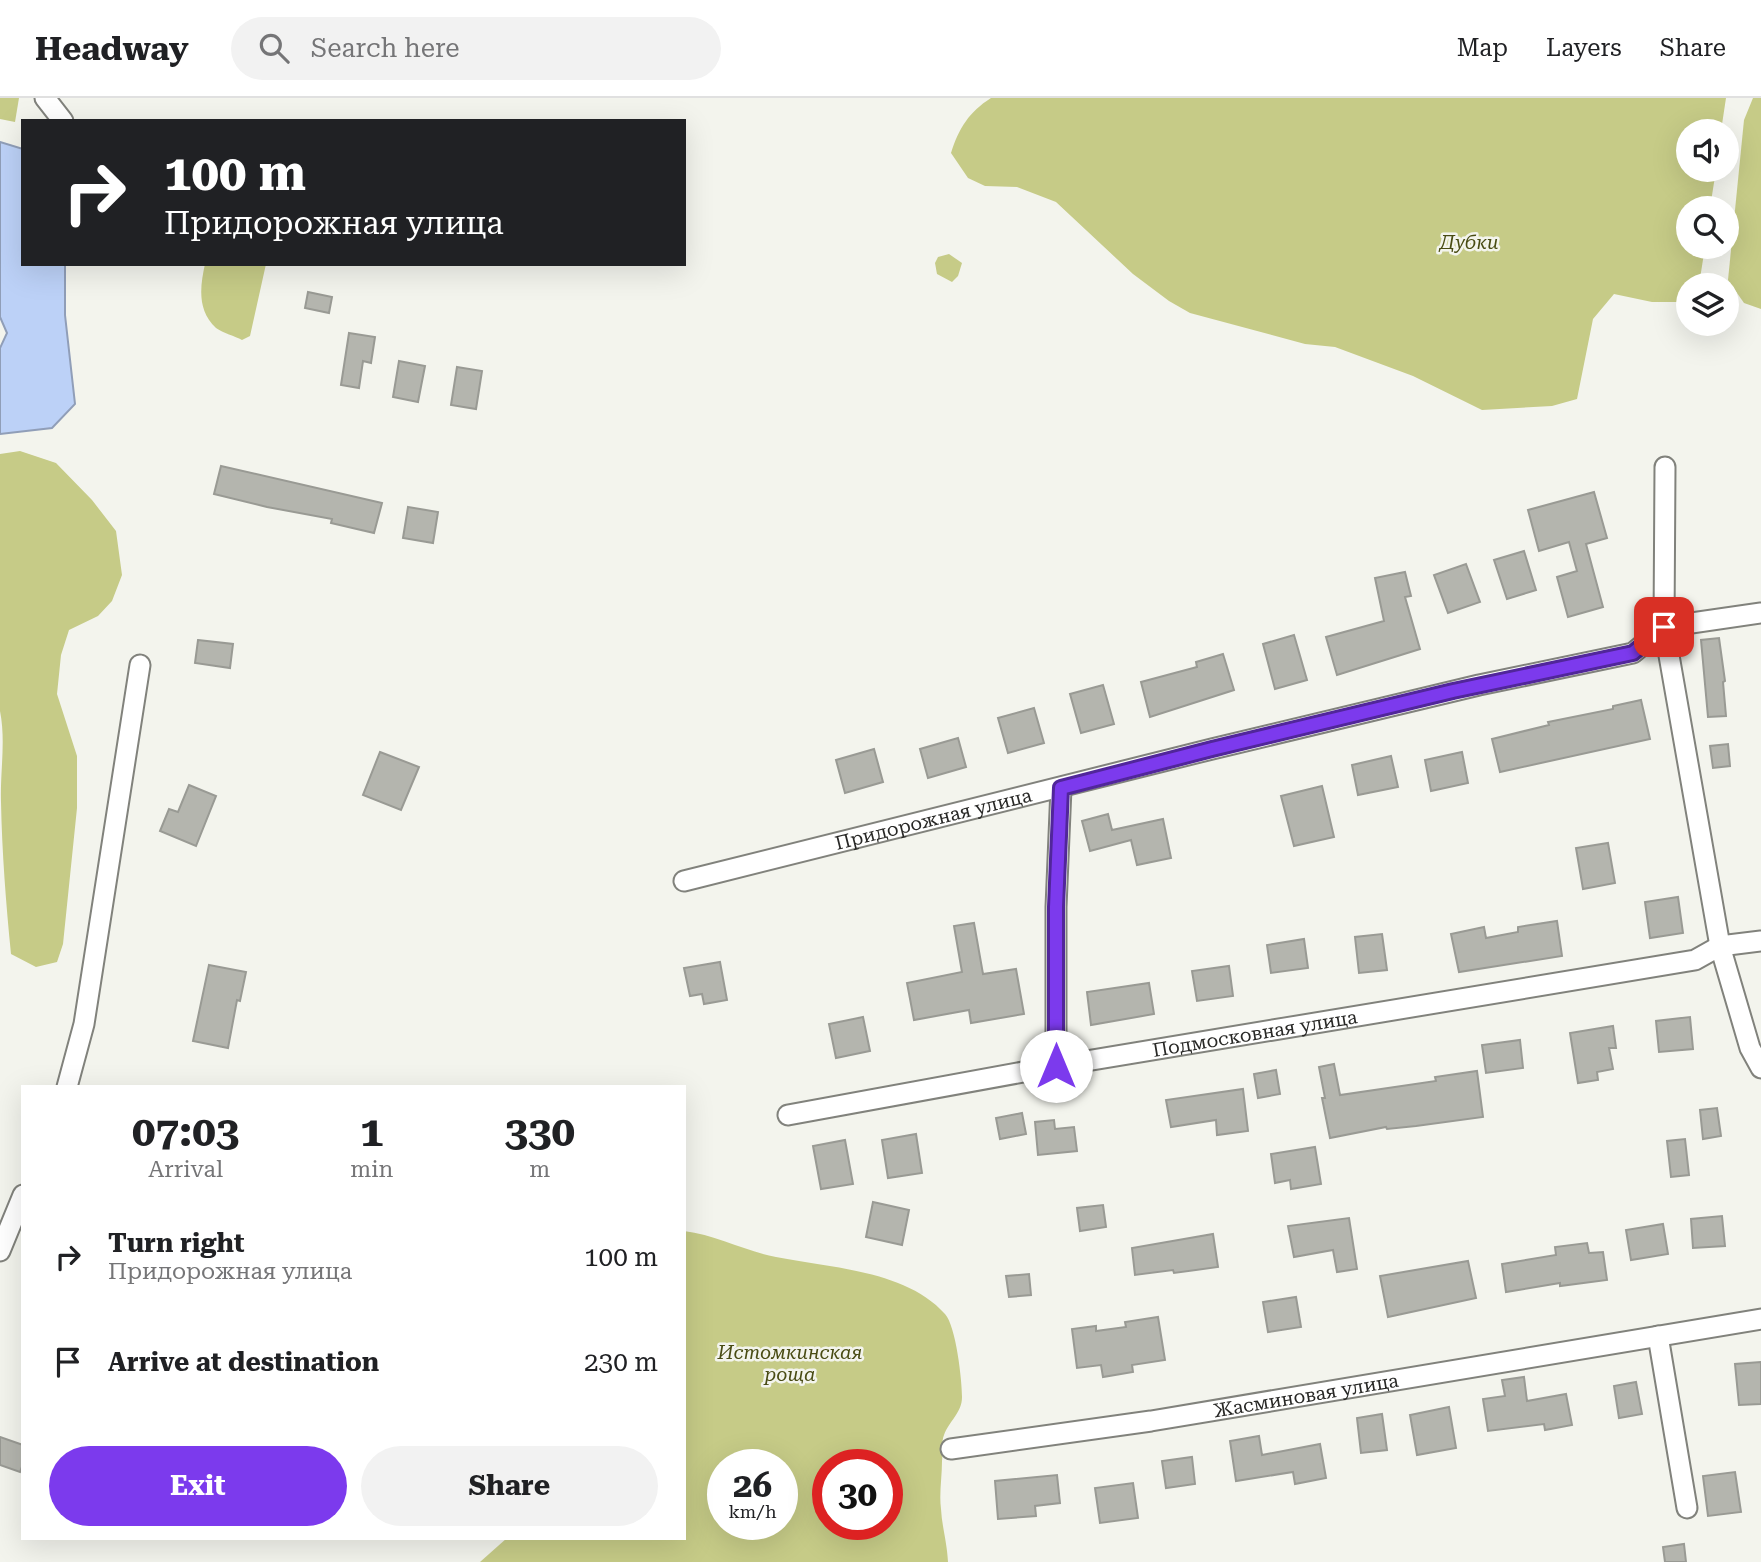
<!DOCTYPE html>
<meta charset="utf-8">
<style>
:root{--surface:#fff;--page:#f2f2f2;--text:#202124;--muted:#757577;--line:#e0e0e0;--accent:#7c3aed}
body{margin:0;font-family:"Roboto Serif",serif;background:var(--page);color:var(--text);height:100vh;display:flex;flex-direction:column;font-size:26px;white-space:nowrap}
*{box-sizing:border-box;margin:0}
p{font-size:23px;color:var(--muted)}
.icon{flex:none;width:38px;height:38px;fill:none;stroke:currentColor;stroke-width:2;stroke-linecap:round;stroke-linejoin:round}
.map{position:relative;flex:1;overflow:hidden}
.drawer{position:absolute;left:21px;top:987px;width:665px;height:455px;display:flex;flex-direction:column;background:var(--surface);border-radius:0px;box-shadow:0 7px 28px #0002}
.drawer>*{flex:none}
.hud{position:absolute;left:21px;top:21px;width:665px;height:147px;border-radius:0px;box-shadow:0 7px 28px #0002;background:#202124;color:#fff;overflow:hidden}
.controls{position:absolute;left:1676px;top:21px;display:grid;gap:14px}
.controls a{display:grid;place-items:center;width:63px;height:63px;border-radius:50%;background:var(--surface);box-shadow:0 7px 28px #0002;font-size:35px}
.speed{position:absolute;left:707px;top:1351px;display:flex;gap:14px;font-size:35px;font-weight:700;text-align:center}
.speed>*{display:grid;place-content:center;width:91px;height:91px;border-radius:50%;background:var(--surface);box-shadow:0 7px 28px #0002;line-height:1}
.speed small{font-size:18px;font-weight:400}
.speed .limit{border:10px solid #d22;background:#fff;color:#111}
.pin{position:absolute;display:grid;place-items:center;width:60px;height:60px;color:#fff;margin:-30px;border-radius:14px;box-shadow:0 4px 10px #0006}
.me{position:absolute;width:77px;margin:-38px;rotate:0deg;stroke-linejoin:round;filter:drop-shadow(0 0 5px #0008)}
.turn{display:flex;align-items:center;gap:24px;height:147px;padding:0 28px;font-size:32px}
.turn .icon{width:91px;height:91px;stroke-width:2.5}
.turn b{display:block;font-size:49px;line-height:60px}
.eta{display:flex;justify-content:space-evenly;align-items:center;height:119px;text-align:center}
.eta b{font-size:42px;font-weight:700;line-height:49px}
.cta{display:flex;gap:14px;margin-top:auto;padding:14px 28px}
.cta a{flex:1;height:80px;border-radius:42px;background:var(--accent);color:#fff;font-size:28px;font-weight:700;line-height:80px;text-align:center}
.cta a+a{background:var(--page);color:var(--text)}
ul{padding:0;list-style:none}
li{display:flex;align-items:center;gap:21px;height:105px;padding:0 28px}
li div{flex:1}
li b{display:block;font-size:26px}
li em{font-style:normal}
header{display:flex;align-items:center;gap:42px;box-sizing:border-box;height:98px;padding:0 35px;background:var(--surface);border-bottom:2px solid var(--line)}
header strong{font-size:33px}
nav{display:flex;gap:38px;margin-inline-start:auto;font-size:24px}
.search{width:490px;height:63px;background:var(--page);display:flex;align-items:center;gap:18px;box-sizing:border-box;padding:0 24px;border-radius:38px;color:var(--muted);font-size:26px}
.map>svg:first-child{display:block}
.green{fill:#c6cb87;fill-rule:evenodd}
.water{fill:#bcd1f7;stroke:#909eb8;stroke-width:2}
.building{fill:#b4b5ae;stroke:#999a94;stroke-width:2}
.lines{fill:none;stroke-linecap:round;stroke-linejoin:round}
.minor-casing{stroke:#81827c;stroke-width:23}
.minor{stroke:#fff;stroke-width:19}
.route-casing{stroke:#51269a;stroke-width:18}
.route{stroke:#7c3aed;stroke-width:12}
.labels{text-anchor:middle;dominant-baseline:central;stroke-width:5;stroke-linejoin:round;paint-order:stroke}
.park-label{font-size:19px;font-style:italic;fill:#494c14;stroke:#f3f4ed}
.street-label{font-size:19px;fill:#282826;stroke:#f3f4ed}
</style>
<header>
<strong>Headway</strong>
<div class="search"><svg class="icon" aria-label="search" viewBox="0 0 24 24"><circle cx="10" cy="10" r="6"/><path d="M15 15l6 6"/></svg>Search here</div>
<nav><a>Map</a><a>Layers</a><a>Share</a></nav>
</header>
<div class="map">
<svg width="1761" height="1464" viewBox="0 0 1761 1464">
<rect width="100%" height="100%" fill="#f3f4ed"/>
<g class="green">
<path d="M0 0H19L15 24 0 21Z"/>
<path d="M991 0H1726L1721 33H1689V72H1716L1710 110H1689V149H1705L1699 187H1689V200L1686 204H1652L1614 196 1593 221 1577 301 1552 308 1482 312 1413 278 1335 249 1305 246 1190 215 1169 203 1133 176 1056 104 1017 89 985 88 968 80 951 55C959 30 969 14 991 0Z"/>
<path d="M1753 0H1761V211L1744 205 1728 182 1744 22Z"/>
<path d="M949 156 962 165 958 178 952 184 937 176 935 165 938 159Z"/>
<path d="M205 166H266L250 238 242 242C235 238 223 235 216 230 197 212 200 189 205 166Z"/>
<path d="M20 353 56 365 92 402 116 433 122 477 112 503 98 518 69 532 61 557 57 596 77 658V710L63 846 57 864 36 869 11 856C6 805 2 755 1 704 0 673 6 643 0 613V356Z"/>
<path d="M684 1133C716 1137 745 1153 776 1159 830 1170 906 1172 945 1216 956 1228 962 1282 962 1299 962 1315 949 1323 944 1337 941 1344 943 1356 942 1363 942 1379 939 1396 941 1411 942 1429 947 1444 948 1464H480L507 1440H684ZM723 1367H782V1426H723ZM828 1367H887V1426H828Z"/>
</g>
<path class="water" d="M0 44 23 51V166H65V217L75 306 52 330 0 336V250L7 235 0 219Z"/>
<g class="building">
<path d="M308 194 332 199 329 215 305 210Z"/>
<path d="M349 235 375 239 371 265 363 263 359 290 341 287Z"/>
<path d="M399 263 425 268 418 304 393 299Z"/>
<path d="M457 269 482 273 476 311 451 307Z"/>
<path d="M221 368 382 405 374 435 331 425 332 421 267 409 214 396Z"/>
<path d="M1594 394 1607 440 1586 446 1603 509 1568 519 1557 479 1577 473 1569 444 1539 453 1528 412Z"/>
<path d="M408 409 438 414 433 445 403 440Z"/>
<path d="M1524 453 1536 492 1507 501 1494 462Z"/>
<path d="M1466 466 1480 504 1448 515 1434 477Z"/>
<path d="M1405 474 1411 498 1405 499 1420 551 1337 577 1326 539 1384 523 1375 480Z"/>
<path d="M1294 537 1307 582 1275 591 1263 546Z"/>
<path d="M1719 540 1725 583 1723 584 1726 618 1708 619 1701 542Z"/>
<path d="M198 542 233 546 230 570 195 565Z"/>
<path d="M1223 556 1234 592 1150 619 1141 584 1197 569 1196 564Z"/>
<path d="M1103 587 1114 626 1081 635 1070 596Z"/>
<path d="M1641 602 1650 641 1500 674 1492 641 1549 627 1548 624 1613 611V608Z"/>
<path d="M1034 610 1044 645 1008 655 998 620Z"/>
<path d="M958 640 966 669 928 680 920 651Z"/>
<path d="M1728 646 1730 668 1713 670 1710 648Z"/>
<path d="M874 651 883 684 845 695 836 662Z"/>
<path d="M380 654 419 669 401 712 363 697Z"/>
<path d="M1462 654 1468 685 1431 693 1425 662Z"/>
<path d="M1391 658 1398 689 1358 697 1352 667Z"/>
<path d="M189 687 216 698 196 748 160 733 169 711 178 714Z"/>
<path d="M1322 688 1334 739 1294 748 1281 698Z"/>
<path d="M1108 716 1112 732 1163 721 1171 760 1137 767 1131 742 1090 753 1082 723Z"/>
<path d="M1608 745 1615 785 1583 791 1576 750Z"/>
<path d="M1678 799 1683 835 1650 840 1645 804Z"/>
<path d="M1557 823 1562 858 1459 874 1451 836 1484 829 1486 840 1518 834V829Z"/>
<path d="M974 825 983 876 1016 871 1024 916 971 925 969 912 914 922 907 885 962 874 954 828Z"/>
<path d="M1382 836 1387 872 1359 875 1355 839Z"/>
<path d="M1304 841 1308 870 1271 875 1267 847Z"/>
<path d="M720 864 727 902 704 906 702 896 690 898 684 870Z"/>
<path d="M209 867 246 874 240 903 237 902 228 950 193 943Z"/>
<path d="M1229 868 1233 898 1197 903 1192 873Z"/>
<path d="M1149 885 1154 916 1091 927 1087 894Z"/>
<path d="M863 919 870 953 836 960 829 926Z"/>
<path d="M1690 919 1693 951 1659 954 1656 923Z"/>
<path d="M1613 928 1616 950H1609L1613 971 1597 974 1598 982 1578 985 1570 935Z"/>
<path d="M1520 942 1523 970 1486 975 1482 947Z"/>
<path d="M1334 966 1340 997 1436 983 1435 979 1477 973 1483 1019 1416 1028 1387 1031 1386 1029 1330 1040 1322 1000H1325L1319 969Z"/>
<path d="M1276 972 1280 996 1258 1000 1254 976Z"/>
<path d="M1243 991 1248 1033 1217 1037 1216 1022 1171 1029 1166 1002Z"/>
<path d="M1717 1010 1721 1038 1703 1041 1700 1012Z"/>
<path d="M1022 1015 1026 1036 1000 1041 996 1020Z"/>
<path d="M1054 1022 1055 1031 1074 1029 1077 1053 1038 1057 1035 1024Z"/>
<path d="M916 1036 922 1075 888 1080 882 1042Z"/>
<path d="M1685 1041 1689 1077 1671 1079 1667 1043Z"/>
<path d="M845 1042 853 1086 821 1091 813 1048Z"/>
<path d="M1315 1049 1321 1086 1291 1091 1290 1082 1275 1085 1271 1056Z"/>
<path d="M873 1104 909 1112 902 1147 866 1139Z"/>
<path d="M1103 1107 1106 1129 1080 1133 1077 1110Z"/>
<path d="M1722 1118 1725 1148 1693 1150 1691 1121Z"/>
<path d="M1349 1120 1357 1171 1337 1174 1333 1152 1294 1159 1288 1128Z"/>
<path d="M1663 1126 1668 1156 1631 1162 1626 1132Z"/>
<path d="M1213 1136 1218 1169 1174 1175 1173 1172 1135 1177 1132 1150Z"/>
<path d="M1587 1145 1589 1155 1603 1154 1607 1182 1560 1188V1185L1506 1194 1502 1166 1556 1157 1555 1149Z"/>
<path d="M1468 1163 1476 1200 1388 1219 1380 1178Z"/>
<path d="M1029 1176 1031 1197 1009 1199 1006 1178Z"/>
<path d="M1296 1199 1301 1229 1268 1234 1263 1204Z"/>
<path d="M1158 1219 1165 1262 1132 1267 1133 1274 1103 1279 1101 1267 1077 1270 1072 1231 1096 1228V1233L1126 1229 1125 1224Z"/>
<path d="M1761 1264V1306L1739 1307 1735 1266Z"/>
<path d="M1524 1279 1527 1303 1566 1296 1572 1327 1545 1332 1544 1326 1488 1333 1483 1301 1505 1298 1502 1282Z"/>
<path d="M1636 1284 1642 1316 1619 1320 1614 1288Z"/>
<path d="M1449 1309 1456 1350 1417 1357 1410 1317Z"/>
<path d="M1382 1316 1387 1352 1361 1355 1357 1320Z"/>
<path d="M1259 1338 1262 1357 1320 1346 1326 1380 1295 1386 1293 1374 1236 1383 1230 1343Z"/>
<path d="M0 1339 23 1347V1366L20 1374 0 1367Z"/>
<path d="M1192 1359 1195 1386 1166 1390 1162 1363Z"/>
<path d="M1735 1374 1741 1414 1708 1418 1703 1378Z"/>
<path d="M1057 1377 1060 1405 1035 1408 1036 1418 998 1421 995 1383Z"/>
<path d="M1133 1385 1138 1420 1100 1425 1095 1390Z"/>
<path d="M1684 1446 1686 1464H1665L1663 1449Z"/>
</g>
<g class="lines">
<g class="minor-casing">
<g id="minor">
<path d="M45 0 63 23"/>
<path d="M1665 369 1664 529 1720 848 1750 950 1761 970"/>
<path id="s1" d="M684 783 1212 651 1479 587 1633 555 1664 529 1761 515"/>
<path d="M1056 968V809L1061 690"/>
<path d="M67 989 84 926 140 567"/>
<path id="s2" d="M788 1017 1056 968 1695 862 1720 848 1761 843"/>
<path d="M0 1153 23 1097"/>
<path d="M1658 1238 1687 1410"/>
<path id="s3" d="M951 1351 1151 1323 1761 1221"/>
</g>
</g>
<use href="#minor" class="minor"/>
</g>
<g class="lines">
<g class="route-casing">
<path id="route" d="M1056 968V809L1061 690 1212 651 1453 593 1633 555 1664 529"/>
</g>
<use href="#route" class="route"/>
</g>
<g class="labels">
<g class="park-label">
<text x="1469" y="144">Дубки</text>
<text x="790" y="1254">Истомкинская<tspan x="790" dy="22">роща</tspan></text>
</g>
<g class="street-label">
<text stroke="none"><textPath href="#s1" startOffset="257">Придорожная улица</textPath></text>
<text stroke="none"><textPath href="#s2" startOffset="474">Подмосковная улица</textPath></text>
<text stroke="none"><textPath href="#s3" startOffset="359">Жасминовая улица</textPath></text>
</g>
</g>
</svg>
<div class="controls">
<a><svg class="icon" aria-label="sound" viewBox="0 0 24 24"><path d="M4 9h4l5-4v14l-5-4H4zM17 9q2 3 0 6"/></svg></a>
<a><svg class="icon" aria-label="search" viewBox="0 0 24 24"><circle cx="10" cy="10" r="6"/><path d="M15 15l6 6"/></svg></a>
<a><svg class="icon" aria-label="layers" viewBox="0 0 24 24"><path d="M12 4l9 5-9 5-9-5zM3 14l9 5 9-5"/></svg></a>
</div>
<div class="speed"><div>26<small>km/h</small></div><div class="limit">30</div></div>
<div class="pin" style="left:1664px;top:529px;background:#d93025"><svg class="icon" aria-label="arrive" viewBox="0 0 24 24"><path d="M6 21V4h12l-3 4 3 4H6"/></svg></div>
<svg class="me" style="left:1056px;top:968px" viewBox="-20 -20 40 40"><circle r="19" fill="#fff"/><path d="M0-13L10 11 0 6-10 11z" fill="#7c3aed"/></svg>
<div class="hud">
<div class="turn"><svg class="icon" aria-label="right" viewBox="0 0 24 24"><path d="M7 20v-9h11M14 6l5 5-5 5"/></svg><div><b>100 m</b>Придорожная улица</div></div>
</div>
<section class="drawer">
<div class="eta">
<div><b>07:03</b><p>Arrival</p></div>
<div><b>1</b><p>min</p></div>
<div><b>330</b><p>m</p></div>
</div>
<ul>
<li><svg class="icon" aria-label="right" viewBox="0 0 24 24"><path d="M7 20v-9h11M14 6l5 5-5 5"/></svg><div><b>Turn right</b><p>Придорожная улица</p></div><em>100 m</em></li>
<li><svg class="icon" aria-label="arrive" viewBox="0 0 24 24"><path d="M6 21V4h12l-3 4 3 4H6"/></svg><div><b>Arrive at destination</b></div><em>230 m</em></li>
</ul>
<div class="cta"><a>Exit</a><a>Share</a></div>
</section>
</div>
